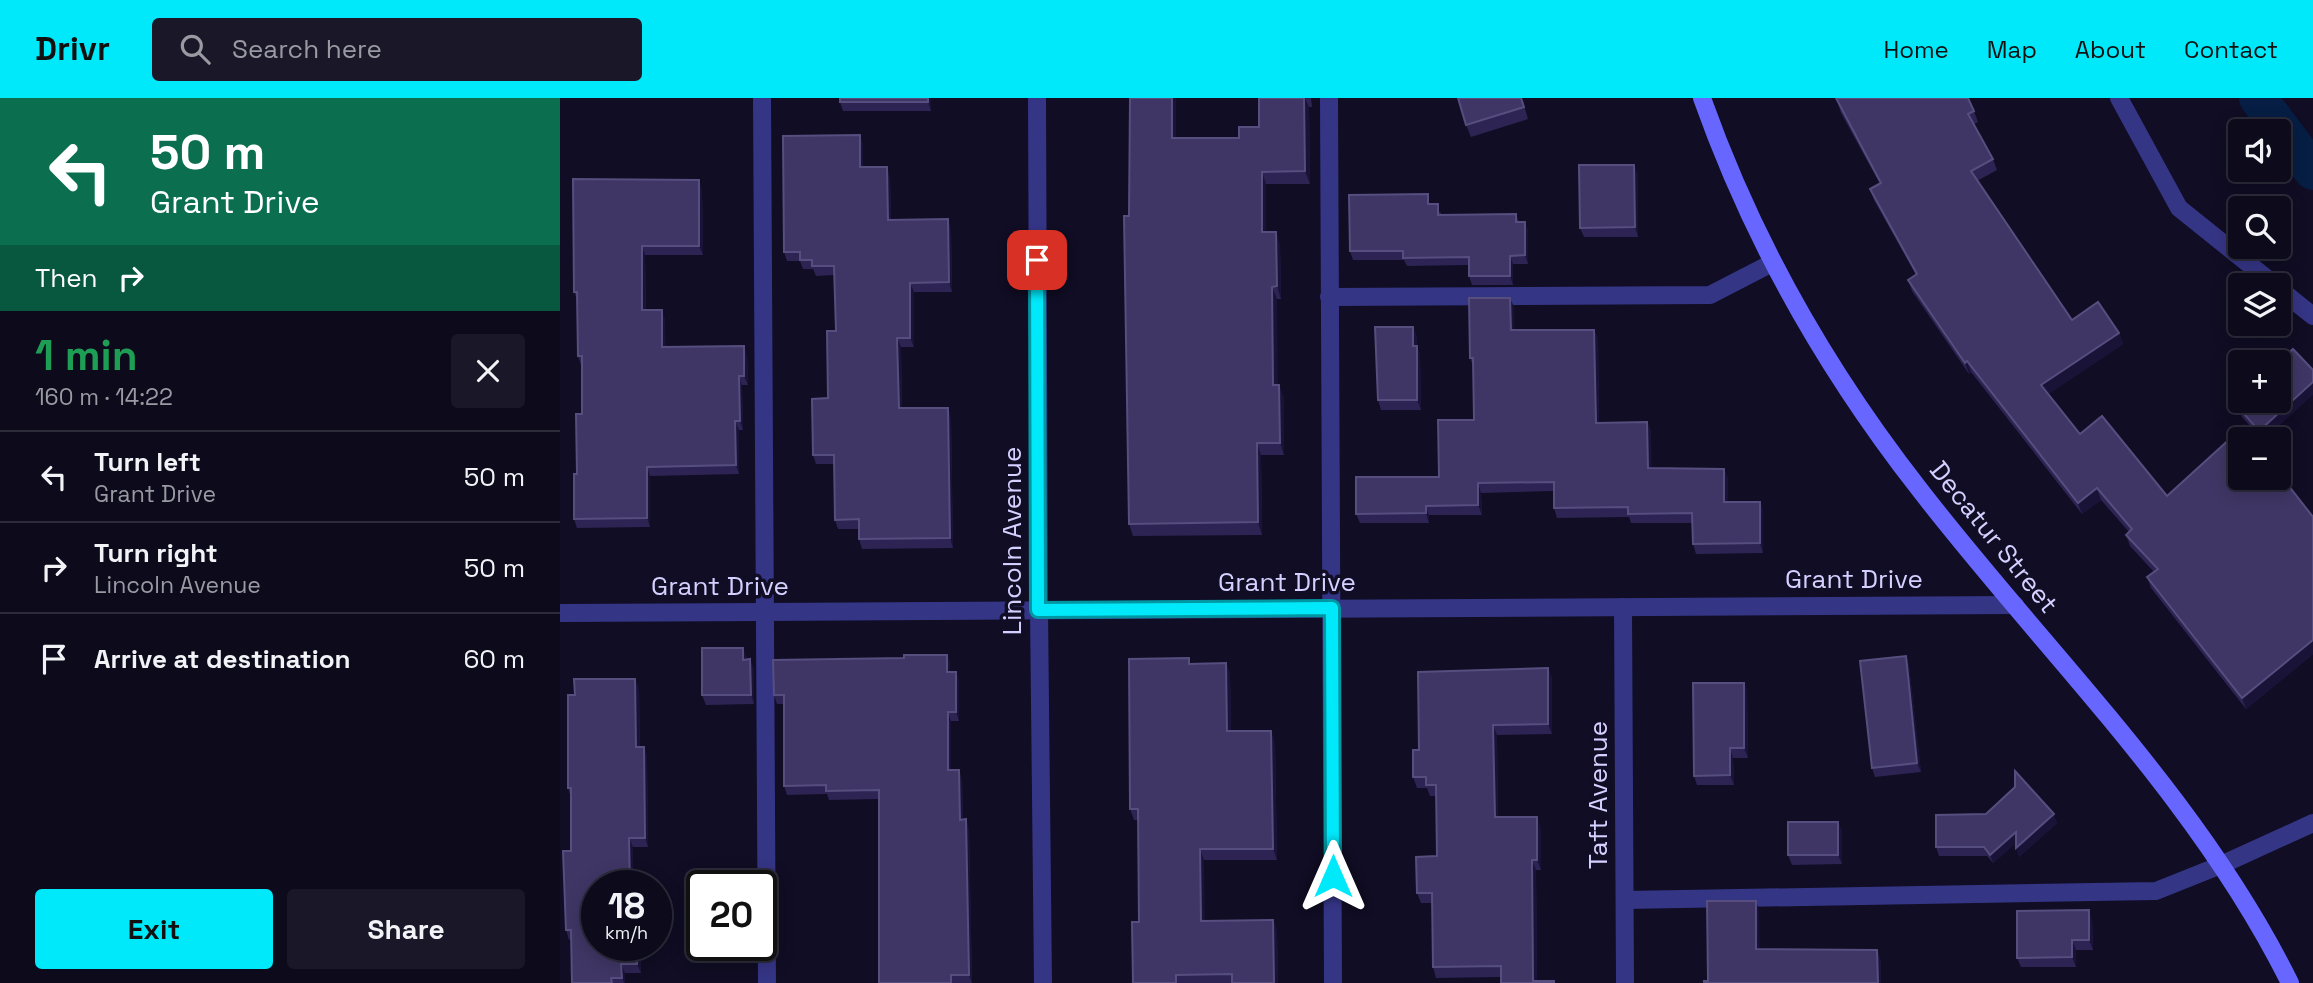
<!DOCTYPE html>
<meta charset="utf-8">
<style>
:root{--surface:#0c0a1b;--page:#1a1828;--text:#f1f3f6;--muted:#9a9aa3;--line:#2c2b3a;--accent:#00e9fb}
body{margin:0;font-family:"Space Grotesk",sans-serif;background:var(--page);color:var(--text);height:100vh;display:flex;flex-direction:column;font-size:26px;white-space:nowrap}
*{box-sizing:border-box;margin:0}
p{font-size:23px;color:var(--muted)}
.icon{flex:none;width:38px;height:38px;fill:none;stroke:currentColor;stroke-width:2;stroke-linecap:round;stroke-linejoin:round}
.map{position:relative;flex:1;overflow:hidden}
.sheet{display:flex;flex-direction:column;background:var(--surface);width:560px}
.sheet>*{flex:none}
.top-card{background:#0b6e4f;color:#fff;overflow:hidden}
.tools{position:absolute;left:1668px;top:21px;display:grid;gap:14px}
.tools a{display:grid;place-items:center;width:63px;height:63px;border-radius:7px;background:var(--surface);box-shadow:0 4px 18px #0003,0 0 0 2px var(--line);font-size:35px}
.speed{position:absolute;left:21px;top:772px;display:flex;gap:14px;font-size:35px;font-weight:700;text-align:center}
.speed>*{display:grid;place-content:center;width:91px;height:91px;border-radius:50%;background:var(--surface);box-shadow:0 4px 18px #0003,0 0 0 2px var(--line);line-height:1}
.speed small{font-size:18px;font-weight:400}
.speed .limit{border:4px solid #111;border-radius:10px;background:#fff;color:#111}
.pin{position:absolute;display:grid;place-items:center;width:60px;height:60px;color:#fff;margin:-30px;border-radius:14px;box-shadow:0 4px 10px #0006}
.me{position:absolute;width:77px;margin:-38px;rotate:0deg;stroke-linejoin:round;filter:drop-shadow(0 0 5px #0008)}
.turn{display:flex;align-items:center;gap:24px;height:147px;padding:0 35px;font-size:32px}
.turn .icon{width:91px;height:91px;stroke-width:2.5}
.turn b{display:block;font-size:49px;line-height:60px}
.then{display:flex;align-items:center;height:66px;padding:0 35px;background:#0003;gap:14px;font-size:26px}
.round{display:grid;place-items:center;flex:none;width:74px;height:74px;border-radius:7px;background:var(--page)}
.summary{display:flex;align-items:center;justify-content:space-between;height:119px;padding:0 35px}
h1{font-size:42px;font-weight:800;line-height:52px;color:#1e9e55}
.button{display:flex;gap:14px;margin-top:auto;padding:14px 35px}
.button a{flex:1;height:80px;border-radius:7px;background:var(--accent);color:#111;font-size:28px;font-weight:800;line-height:80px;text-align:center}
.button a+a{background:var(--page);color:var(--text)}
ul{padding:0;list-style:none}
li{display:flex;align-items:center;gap:21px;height:91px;padding:0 35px;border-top:2px solid var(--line)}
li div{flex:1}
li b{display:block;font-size:26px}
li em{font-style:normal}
header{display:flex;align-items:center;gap:42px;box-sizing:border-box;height:98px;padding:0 35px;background:var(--accent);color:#111}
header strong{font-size:33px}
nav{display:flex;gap:38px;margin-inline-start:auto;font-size:24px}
.search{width:490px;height:63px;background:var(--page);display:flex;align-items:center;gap:18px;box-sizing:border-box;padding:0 24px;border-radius:7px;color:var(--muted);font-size:26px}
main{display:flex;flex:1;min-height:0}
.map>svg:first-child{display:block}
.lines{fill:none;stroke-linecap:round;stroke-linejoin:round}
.canal{stroke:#061e43;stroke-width:38}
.lane{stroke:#353586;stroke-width:18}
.street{stroke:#353586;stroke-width:18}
.secondary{stroke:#6767ff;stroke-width:18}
.wall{fill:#2d2453}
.shaded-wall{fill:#1a1338}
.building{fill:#3f3665;stroke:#564e7e;stroke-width:2}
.route-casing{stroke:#0097a3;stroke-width:18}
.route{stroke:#00e9fb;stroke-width:12}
.labels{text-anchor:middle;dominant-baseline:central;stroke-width:7;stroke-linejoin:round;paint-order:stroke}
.street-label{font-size:26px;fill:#d4d0ff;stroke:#100d24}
</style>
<header>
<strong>Drivr</strong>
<div class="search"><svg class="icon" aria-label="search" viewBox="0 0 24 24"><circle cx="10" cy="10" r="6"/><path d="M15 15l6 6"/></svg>Search here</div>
<nav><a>Home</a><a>Map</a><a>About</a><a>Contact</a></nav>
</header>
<main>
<section class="sheet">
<div class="top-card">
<div class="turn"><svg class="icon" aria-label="left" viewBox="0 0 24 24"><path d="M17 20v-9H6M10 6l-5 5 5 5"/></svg><div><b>50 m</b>Grant Drive</div></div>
<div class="then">Then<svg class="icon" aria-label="right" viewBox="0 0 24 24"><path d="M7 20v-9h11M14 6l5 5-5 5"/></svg></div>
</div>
<div class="summary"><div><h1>1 min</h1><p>160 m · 14:22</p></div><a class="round"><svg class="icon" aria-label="close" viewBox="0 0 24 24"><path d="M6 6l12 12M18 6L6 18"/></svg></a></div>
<ul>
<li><svg class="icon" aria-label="left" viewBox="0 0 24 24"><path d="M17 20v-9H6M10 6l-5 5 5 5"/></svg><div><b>Turn left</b><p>Grant Drive</p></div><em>50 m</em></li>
<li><svg class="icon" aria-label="right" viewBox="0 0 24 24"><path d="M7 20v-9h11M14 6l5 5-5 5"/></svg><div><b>Turn right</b><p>Lincoln Avenue</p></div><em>50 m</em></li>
<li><svg class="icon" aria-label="arrive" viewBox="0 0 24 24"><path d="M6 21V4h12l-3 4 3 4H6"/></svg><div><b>Arrive at destination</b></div><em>60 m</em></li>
</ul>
<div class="button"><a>Exit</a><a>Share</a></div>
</section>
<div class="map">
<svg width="1753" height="885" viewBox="0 0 1753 885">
<rect width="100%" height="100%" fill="#100d24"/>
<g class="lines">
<path class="canal" d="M1698 0 1753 73"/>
<g class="lane">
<path d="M202 0 207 885"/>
<path d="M769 0 773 885"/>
<path d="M769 199 1150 197 1212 165"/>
<path d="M1065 802 1596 793 1661 767"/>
</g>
<g class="street">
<path d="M477 0 479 512 483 885"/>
<path d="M1559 0 1619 110 1715 187"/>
<path d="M1718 190 1753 218"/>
<path d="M1063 509 1065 885"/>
<path d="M0 515 1455 507"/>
<path d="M1661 767 1753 725"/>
</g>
<path class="secondary" d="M1142 0C1193 144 1266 272 1360 392 1485 554 1638 699 1730 885"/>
</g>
<g class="wall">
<path d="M371 0V13H283L280 4Z"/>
<path d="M616 0V40H679L699 29V0H751L752 9H749L750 86H706V134L720 146 721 201H717V287L724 299V357H701L702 437 573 438 569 426V118Z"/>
<path d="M962 0 968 21 911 39 906 27Z"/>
<path d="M1276 0 1414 13 1418 24 1414 26 1433 61 1437 72 1417 83 1512 222 1559 235 1563 246 1488 296 1520 336 1607 398 1753 419V556L1686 611 1591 490 1587 479 1594 474 1570 448 1566 437 1569 434 1541 402 1522 416 1411 274 1409 276 1352 193 1348 182 1356 177 1314 102 1310 91 1320 86 1281 15Z"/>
<path d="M303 46V69L330 79 331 122 391 130 392 194H354V249H341L342 310 391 319 393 450 302 451 299 441V431H278L275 422 274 366H256L253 357 268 300 276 233 275 177 256 178 253 171H243L240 163H227L224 154Z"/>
<path d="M1078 76V139H1024L1020 130Z"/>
<path d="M142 92 143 157H85L86 212 105 221V249L187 257 188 287H182L183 332H179V376L90 378V429L17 430 14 421 22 316V267H21L18 258 17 201 14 194Z"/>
<path d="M871 105V106L881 115V117L956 116 959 124 968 132V166H953V187H912L909 178V167L847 168 844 162H793L790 153Z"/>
<path d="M954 209V232H1034L1038 241 1039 325 1087 324 1091 333V370L1164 371 1168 381V404H1200L1203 413V455L1136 456 1133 446 1132 425H1071L1069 419 997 420 994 410V393L921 395 922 417H869V425H800L796 416 879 379 914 322 913 268 910 260Z"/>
<path d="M857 238V249L860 257 861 312H821L818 302Z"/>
<path d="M1687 303 1704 341H1702L1682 319 1679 310Z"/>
<path d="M387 557 390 566V574H396L399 583V623H391V672L402 681 403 722 409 731 412 885H319V701L269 702 267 696 227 697 224 688V606H217L214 597 344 560Z"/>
<path d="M1346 558 1349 568 1361 674 1315 679 1312 670Z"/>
<path d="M187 559V562L194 571V606L146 607 142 597Z"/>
<path d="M666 565 670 576 671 633 715 644 717 762H644V823L713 822 717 833 718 885H573L579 824 578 722H574L570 711 631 566Z"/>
<path d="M988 570 992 581V636L937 637 938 719 981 730V772H976L977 883H994L995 885H941V879L876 880 873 869 872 805H861L857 795 877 758 876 698H870L867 690H857L853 679 859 652Z"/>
<path d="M1184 585 1187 594 1188 660H1173L1174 687H1137L1134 678Z"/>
<path d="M79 590 80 649H84L87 659 88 749H73V788H37L80 847 81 875H65V885H12L11 841 9 842 6 832 11 753V700L8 690 15 597Z"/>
<path d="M1278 724 1282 734V766L1232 767 1228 757Z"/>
<path d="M1497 725 1459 759 1456 745 1433 765 1427 758H1379L1376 749Z"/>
<path d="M142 800V846H140L137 837Z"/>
<path d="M1532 821 1533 852H1516V869H1461L1457 860Z"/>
</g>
<g class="shaded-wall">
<path d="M368 0H371V13L368 4Z"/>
<path d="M612 0H616V53L612 40Z"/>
<path d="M744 0H745L749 9 750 86 745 73Z"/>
<path d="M300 37 303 46V79L300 69Z"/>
<path d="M1074 67 1078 76V139L1075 129Z"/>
<path d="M327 69 330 79 331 131 328 122Z"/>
<path d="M702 74 706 86V146L702 134Z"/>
<path d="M139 82 142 92 143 157 139 148Z"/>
<path d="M388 121 391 130 392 194 389 184Z"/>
<path d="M965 124 968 132V166L965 157Z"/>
<path d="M716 134 720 146 721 201 717 188Z"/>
<path d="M82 148 85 157 86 222 82 212Z"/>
<path d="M950 158 953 166V187L950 178Z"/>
<path d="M350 185 354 194V249L350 240Z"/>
<path d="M712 189 717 201 718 299 713 287Z"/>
<path d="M950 200 954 209V242L951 232Z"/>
<path d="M102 212 105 221 106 258 102 249Z"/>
<path d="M853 229 857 238V249L860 257 861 312 857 302 853 248Z"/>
<path d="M1034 232 1038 241 1039 334 1036 325Z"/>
<path d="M1559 235 1563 246 1485 298 1481 287Z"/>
<path d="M337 240 341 249 342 319 339 310Z"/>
<path d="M184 248 187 257 188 287 184 278Z"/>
<path d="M1407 263 1411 274 1409 276 1405 265Z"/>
<path d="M179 278 182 287 183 332 180 323Z"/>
<path d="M1753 284V297L1704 341H1702L1699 333Z"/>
<path d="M719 287 724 299V357L720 345Z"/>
<path d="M388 310 391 319 393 450 390 440Z"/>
<path d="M175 323 179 332V376L176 367Z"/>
<path d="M1087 324 1091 333 1092 379 1088 370Z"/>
<path d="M697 345 701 357 702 437 698 424Z"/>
<path d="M87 369 90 378V429L87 420Z"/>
<path d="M1164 371 1168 381V414L1164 404Z"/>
<path d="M918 385 921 395 922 417 918 407Z"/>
<path d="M1537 390 1541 402 1522 416 1518 405Z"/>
<path d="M1200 404 1203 413V455L1200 445Z"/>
<path d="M866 408 869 417V425L866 415Z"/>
<path d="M1753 542V556L1686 611 1682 600Z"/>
<path d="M183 550 187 559V571L183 562Z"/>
<path d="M387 557 390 566V583L387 574Z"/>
<path d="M1346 558 1349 568 1361 674 1357 665Z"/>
<path d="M190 561 194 571V606L191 597Z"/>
<path d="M666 565 670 576 671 644 667 633Z"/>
<path d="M988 570 992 581V636L988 626Z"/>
<path d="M396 574 399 583V623L396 614Z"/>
<path d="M75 581 79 590 80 659 76 649Z"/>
<path d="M1184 585 1187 594 1188 660 1184 650Z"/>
<path d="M388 614 391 623V681L388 672Z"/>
<path d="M933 627 937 637 938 730 935 719Z"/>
<path d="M711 633 715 644 717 762 713 751Z"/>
<path d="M84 649 87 659 88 749 85 740Z"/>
<path d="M1170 650 1173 660 1174 687 1170 677Z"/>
<path d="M399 672 402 681 403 731 400 722Z"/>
<path d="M1494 716 1497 725 1459 759 1456 750Z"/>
<path d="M977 719 981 730V772L977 762Z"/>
<path d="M406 721 409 731 412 885 409 877Z"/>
<path d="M1278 724 1282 734V766L1278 757Z"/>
<path d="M1456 734 1459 743 1433 765 1430 757Z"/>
<path d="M69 740 73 749V788H70Z"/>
<path d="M640 751 644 762 645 834 641 823Z"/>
<path d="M972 762 976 772 977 885 973 883Z"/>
<path d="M1196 803 1199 812 1200 860 1196 851Z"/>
<path d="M1529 812 1532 821 1533 852 1529 842Z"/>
<path d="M713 822 717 833 718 885H714Z"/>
<path d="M1512 842 1516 852V869L1512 859Z"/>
<path d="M77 847H80L81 875 77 866Z"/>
<path d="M1317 852 1321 862V885H1318Z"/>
<path d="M61 866 65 875V885H64L62 880Z"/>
</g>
<g class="building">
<rect x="280" y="0" width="88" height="4"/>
<path d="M570 0H612V40H679V29H699V0H744L745 73 702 74V134H716L717 188 712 189 713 287H719L720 345H697L698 424 569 426 564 118H569Z"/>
<path d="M898 0H961L964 9 906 27Z"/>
<path d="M1276 0H1408L1414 13 1408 16 1433 61 1411 73 1512 222 1538 204 1559 235 1481 287 1520 336 1542 318 1607 398 1684 328 1694 341H1680V380H1718V374L1753 419V542L1682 600 1587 479 1598 471 1566 437 1572 431 1537 390 1518 405 1407 263 1405 265 1348 182 1357 176 1310 91 1321 85Z"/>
<path d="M300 37V69H327L328 122 388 121 389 184 350 185V240H337L339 310H388L390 440 299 441V421L275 422 274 357H253L252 301 268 300 267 233H276L274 168H252V162H240V154H224L223 38Z"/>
<path d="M1019 67H1074L1075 129 1020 130Z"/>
<path d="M13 81 139 82V148H82V212H102V249L184 248V278H179L180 323H175L176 367 87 369V420L14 421V376H17L16 316H22V258H18L17 194H14Z"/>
<path d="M868 96V106H878V117L956 116V124H965V157L950 158V178H909V159L843 160V153H790L789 97Z"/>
<path d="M909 200H950L951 232H1034L1036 325 1087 324 1088 370 1164 371V404H1200V445L1133 446 1132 415 1068 416V409L994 410V384L918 385V407L866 408V415L796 416V379H879L878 322H914L913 260H910Z"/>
<path d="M815 229H853V248H857V302H818Z"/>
<path d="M1733 251 1753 272V284L1699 333 1679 310 1687 303H1718V264Z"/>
<path d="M142 550H183V562L190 561 191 597H142Z"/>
<path d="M344 557H387V574H396V614H388V672H399L400 722 406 721 409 877H391V885H319V692L266 693V687L224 688V597H214L213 562 344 560Z"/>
<path d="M1346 558 1357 665 1312 670 1300 563Z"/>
<path d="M629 560V566L666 565 667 633H711L713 751H640L641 823 713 822 714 885H672V876L616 877V885H573L572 824H579L578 711H570L569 561Z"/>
<path d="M988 570V626L933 627 935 719H977V762H972L973 883H994V885H941V868L873 869 872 795H857L856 759 877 758 876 687H866V679H853V652H859L858 574Z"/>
<path d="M14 581H75L76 649H84L85 740H69L70 788H37V847H77V866H61L62 880H51L52 885H12L11 832H6L3 753H11V690H8V597H15Z"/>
<path d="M1133 585H1184V650H1170V677L1134 678Z"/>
<path d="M1455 673 1494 716 1456 750V734L1430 757 1424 749H1376V717L1426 716 1455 689Z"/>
<rect x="1228" y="724" width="50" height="33"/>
<path d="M136 800H142V837H137Z"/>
<path d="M1147 803H1196V851L1317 852 1318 885H1144V883H1148Z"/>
<path d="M1529 812V842H1512V859L1457 860V813Z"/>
</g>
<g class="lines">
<g class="route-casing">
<path id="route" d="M477 162 478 512 772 510 773 778"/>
</g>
<use href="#route" class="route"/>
</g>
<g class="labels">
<g class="street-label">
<text transform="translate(1434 439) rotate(51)">Decatur Street</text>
<text transform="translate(452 443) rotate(-90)">Lincoln Avenue</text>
<text x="1294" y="481">Grant Drive</text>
<text x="727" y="484">Grant Drive</text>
<text x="160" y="488">Grant Drive</text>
<text transform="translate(1038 697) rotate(-90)">Taft Avenue</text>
</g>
</g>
</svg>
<div class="tools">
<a><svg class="icon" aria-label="sound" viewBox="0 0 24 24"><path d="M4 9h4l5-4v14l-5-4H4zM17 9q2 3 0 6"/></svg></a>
<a><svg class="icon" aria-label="search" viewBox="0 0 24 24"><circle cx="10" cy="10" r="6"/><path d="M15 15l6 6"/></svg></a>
<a><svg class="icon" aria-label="layers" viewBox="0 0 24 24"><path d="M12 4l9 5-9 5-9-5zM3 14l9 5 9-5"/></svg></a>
<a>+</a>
<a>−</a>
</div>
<div class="speed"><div>18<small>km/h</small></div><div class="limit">20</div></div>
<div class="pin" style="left:477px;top:162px;background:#d93025"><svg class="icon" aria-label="arrive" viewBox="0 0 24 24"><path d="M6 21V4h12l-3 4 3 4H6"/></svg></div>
<svg class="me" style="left:773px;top:778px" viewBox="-20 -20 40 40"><path d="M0-17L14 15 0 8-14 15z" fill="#00e9fb" stroke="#fff" stroke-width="4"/></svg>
</div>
</main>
